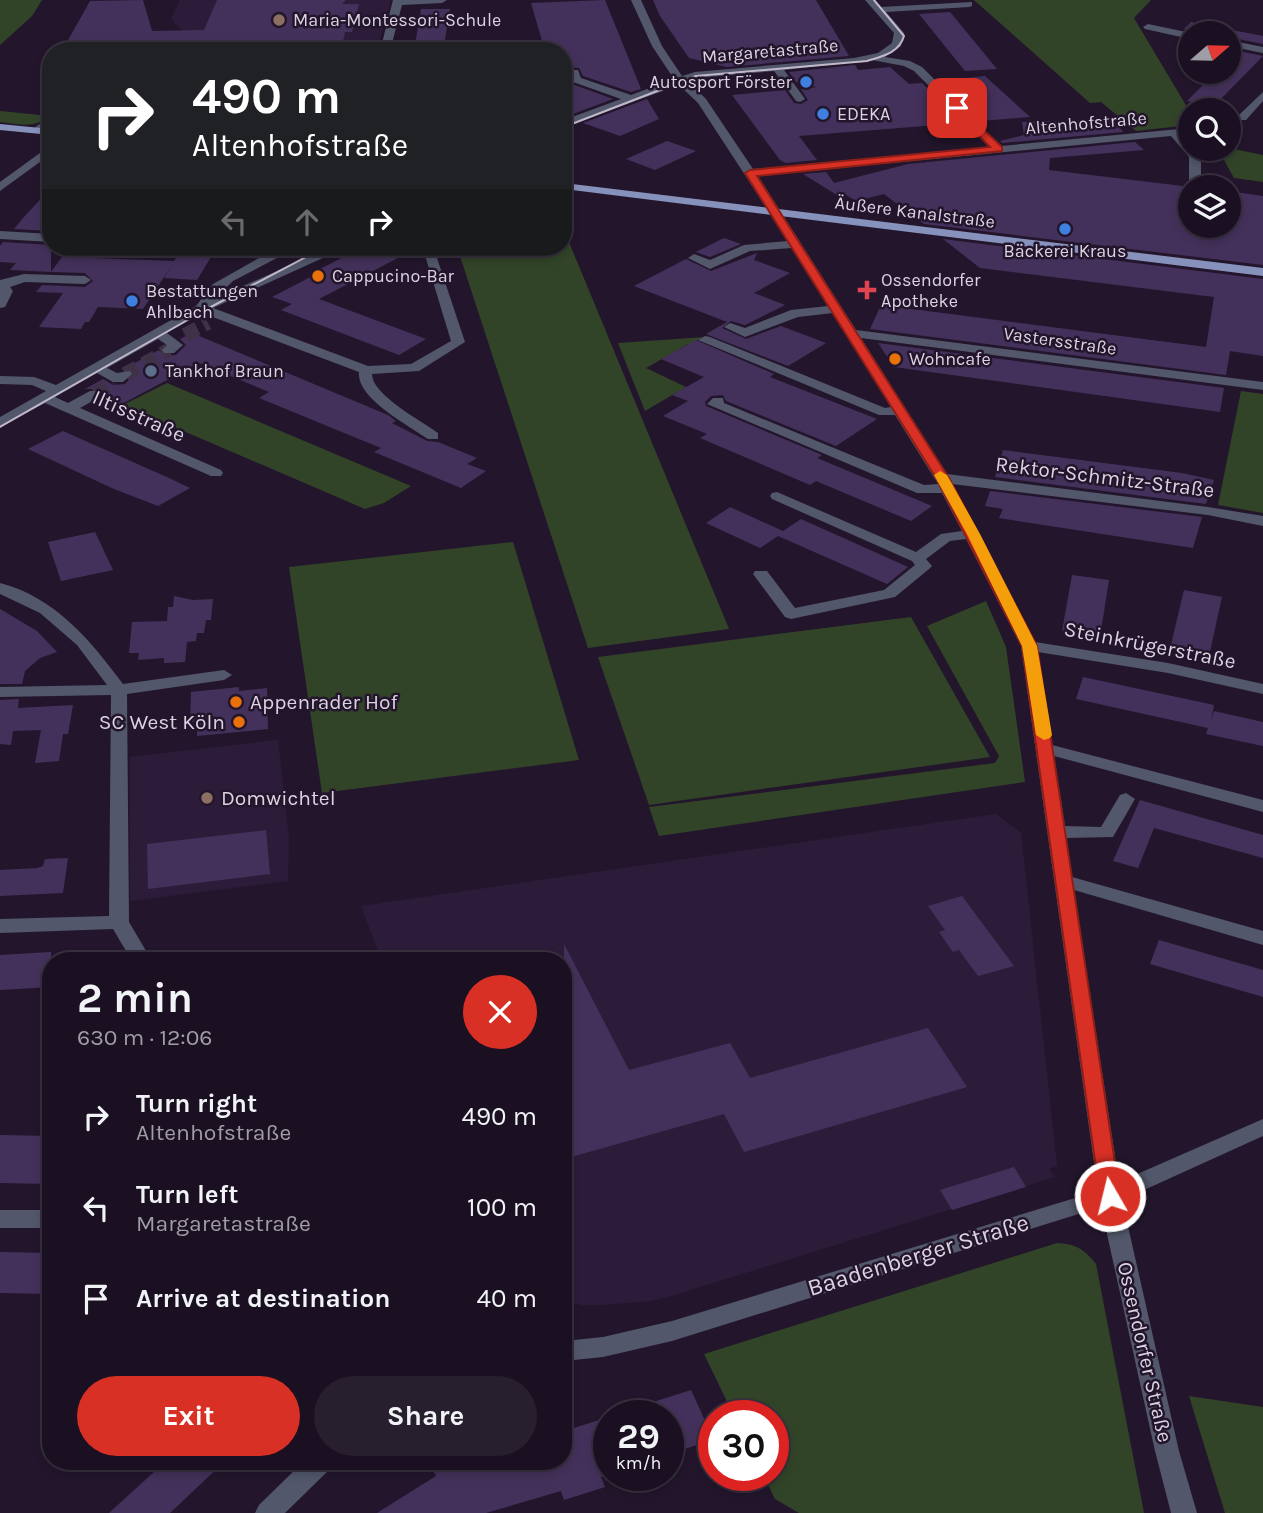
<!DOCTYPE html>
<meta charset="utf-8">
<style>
:root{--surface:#1a1021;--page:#271e2e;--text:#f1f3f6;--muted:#9f9da5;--line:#38303f;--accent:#d93025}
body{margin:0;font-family:Karla,sans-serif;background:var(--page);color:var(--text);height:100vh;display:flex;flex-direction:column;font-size:26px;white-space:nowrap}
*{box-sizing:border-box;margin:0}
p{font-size:23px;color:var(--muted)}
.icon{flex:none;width:38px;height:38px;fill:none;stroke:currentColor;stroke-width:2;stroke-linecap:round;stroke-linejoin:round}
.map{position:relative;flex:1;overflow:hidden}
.details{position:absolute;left:42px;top:952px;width:530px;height:518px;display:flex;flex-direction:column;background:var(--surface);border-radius:28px;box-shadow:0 4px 10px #0003,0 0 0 2px var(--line)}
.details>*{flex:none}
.hud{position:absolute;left:42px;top:42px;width:530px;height:214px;border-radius:28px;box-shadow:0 4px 10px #0003,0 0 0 2px var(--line);background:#202124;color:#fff;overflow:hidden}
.needle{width:46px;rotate:70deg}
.fabs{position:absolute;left:1178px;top:21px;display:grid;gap:14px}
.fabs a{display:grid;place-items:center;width:63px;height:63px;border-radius:50%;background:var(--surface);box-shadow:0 4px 10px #0003,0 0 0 2px var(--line);font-size:35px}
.speed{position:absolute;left:593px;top:1400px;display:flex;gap:14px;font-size:35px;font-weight:700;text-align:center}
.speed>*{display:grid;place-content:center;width:91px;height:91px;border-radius:50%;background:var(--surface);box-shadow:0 4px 10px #0003,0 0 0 2px var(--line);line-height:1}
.speed small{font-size:18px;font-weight:400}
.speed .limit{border:10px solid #d22;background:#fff;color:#111}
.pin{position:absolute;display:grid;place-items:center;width:60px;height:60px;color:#fff;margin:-30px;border-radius:14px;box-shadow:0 4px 10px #0006}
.me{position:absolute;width:77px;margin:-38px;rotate:352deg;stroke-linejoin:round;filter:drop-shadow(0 0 5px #0008)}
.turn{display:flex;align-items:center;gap:24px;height:147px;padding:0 35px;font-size:32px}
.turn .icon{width:91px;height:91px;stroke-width:2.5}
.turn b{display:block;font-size:49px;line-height:60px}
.lanes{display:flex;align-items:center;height:66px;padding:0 35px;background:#0003;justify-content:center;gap:35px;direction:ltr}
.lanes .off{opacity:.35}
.round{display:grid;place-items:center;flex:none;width:74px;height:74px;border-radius:37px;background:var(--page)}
.overview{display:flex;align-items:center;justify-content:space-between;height:119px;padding:0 35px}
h1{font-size:42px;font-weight:700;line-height:52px}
.action{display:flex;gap:14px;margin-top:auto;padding:14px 35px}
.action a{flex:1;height:80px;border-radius:42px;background:var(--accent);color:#fff;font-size:28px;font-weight:700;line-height:80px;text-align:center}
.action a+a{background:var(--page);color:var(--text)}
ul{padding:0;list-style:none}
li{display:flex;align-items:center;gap:21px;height:91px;padding:0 35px}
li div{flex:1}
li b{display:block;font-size:26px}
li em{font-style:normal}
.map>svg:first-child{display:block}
.built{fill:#2d1c39}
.green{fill:#314428}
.building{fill:#44315b}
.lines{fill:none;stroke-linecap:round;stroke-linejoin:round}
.minor-tunnel{stroke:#3f3247;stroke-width:14;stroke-dasharray:14 7;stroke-linecap:butt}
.minor{fill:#52576b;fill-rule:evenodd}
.major{fill:#8792bc;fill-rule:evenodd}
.tram{stroke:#c1b9c9;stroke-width:2}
.route{fill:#d93025;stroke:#8d1f18;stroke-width:2}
.slow{fill:#f59e0b}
.education-dot{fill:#8d6e63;stroke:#23162c;stroke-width:2.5}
.shop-dot{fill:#3f7fe0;stroke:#23162c;stroke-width:2.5}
.food-dot{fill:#e8710a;stroke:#23162c;stroke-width:2.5}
.health-dot{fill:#e0444e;stroke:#23162c;stroke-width:2.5}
.service-dot{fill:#5c6f8a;stroke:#23162c;stroke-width:2.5}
.labels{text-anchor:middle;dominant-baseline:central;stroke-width:5;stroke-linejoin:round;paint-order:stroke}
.far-poi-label{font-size:18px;fill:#dbd3e2;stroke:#23162c;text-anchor:start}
.far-street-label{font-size:18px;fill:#dbd3e2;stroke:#23162c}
.street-label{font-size:21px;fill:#dbd3e2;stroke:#23162c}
.poi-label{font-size:21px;fill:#dbd3e2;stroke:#23162c;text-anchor:start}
.near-street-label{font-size:24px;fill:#dbd3e2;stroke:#23162c}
</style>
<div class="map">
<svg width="1263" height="1513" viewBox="0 0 1263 1513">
<rect width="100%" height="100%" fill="#23162c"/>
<g class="built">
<path d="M180 0H391L379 42 210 43 193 38 174 23 172 17Z"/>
<path d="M278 740 289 839 288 881 130 901V757Z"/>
<path d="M996 814 1021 833 1057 1166 1049 1169 1055 1177 671 1296 650 1301 604 1305H581L564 1301V961H382L361 906Z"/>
</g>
<g class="green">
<path d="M0 0H42L32 16 0 45Z"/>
<path d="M974 0H1151L1134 18 1190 112V125L1136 131 1101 102 1090 103Z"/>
<path d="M0 111 50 116C35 129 18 124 0 122Z"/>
<path d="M1229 148 1263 155V182L1234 178 1218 149Z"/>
<path d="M564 230 729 629 588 648 457 247H564Z"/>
<path d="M705 337 695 341 710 353 688 344 646 368 686 387 645 411 618 343Z"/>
<path d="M167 383 411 486 384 503 365 509 123 405Z"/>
<path d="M1241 391 1263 394V513L1218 505Z"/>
<path d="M513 542 579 760 322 793 289 567Z"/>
<path d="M986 601 1006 647 1025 782 659 836 649 807 995 763 999 756 927 626Z"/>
<path d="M911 617 990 757 649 805 598 657Z"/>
<path d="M1057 1243C1076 1244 1084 1249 1096 1264L1144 1513H799L775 1499 763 1475H774V1416H734L704 1354Z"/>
<path d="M1189 1396 1263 1407V1513H1225Z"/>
</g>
<g class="building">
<path d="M143 0 152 31 204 30 217 0H346L342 4H359L352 32H345L341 51H62L90 1Z"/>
<path d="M605 0 641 89 631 92 583 76 579 68 570 67 567 71 572 84 613 99 565 117 564 51H545L531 3Z"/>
<path d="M653 0H816L849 56 727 67 689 58 660 16Z"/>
<path d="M421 9H450L443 51H414Z"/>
<path d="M950 12 997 69 965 71 919 14Z"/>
<path d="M1191 22 1263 36V44L1228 37V33H1194L1184 29Z"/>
<path d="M1228 49 1263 56 1214 106 1187 101 1216 72H1228Z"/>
<path d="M855 65 858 70 890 67 909 84 922 83 962 123 799 136 817 160 786 163 780 160 732 95 785 90 794 103 801 104 808 100 801 89 817 87 796 82 789 72Z"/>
<path d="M985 76 1030 117 980 121 940 81Z"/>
<path d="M647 99 659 119 620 136 583 123Z"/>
<path d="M1113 119 1123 132 1002 143 1000 141 1024 135 1022 122Z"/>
<path d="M667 141 696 151 655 170 626 159Z"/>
<path d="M1135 142 1144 150 1050 158 1049 170 1191 187 1190 226H1228V191L1263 196V265L924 224 884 194 856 201 841 192 845 200 803 174 826 172 834 183 908 164Z"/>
<path d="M51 188V231L14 229 24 217Z"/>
<path d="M724 238 741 244 710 257 696 252Z"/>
<path d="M943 239 1263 279V356L1230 351 1226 375 870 329 881 305 1206 347 1214 297 980 268Z"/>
<path d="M3 242 51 245V272L10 270 16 263 0 262V246Z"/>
<path d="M363 247H419L319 299 426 339 399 355 281 310 292 304 272 297 322 271 318 270Z"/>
<path d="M757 253 754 260 790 273 754 293 785 305 745 325 731 321 722 328 746 339 781 326 826 343 788 366 706 334 727 322 634 286 686 259 711 271Z"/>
<path d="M178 254 211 257 197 280 164 278 174 262 143 309 98 307 89 322H85L81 329 39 327 63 293 36 292 42 285 85 287 93 281 85 273 51 272 62 257 174 261Z"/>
<path d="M192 333 388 415 396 421 392 423 427 441 438 442 477 458 467 464 486 471 461 488 374 452 381 448 259 398 269 392 199 363 120 405 103 397 102 389H85L103 379 113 385 125 384 135 374 130 368 122 370 159 350 164 356 176 355 186 345 180 339Z"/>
<path d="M696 340 774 374 770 377 877 419 836 446 726 401 723 395 711 396 705 402 706 406 822 455 817 458 932 506 911 521 816 481 810 485 700 438 707 434 663 416 688 401 672 395 704 377 661 359Z"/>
<path d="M878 343 1224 388 1220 412 894 367Z"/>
<path d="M63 431 169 478 190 488 158 506 114 489 28 449Z"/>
<path d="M1003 450 1182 473 1214 480 1206 504 995 477Z"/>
<path d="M990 491 1202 517 1193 548 999 518 1003 509 985 506Z"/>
<path d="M730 507 783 531 801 519 908 567 887 584 778 536 760 548 706 523Z"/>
<path d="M95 532 113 570 61 581 48 542Z"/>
<path d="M1072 575 1109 580 1100 637 1062 631Z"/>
<path d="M1184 590 1222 597 1209 656 1170 649Z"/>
<path d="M174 596 193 600 213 599 211 620H206L204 633H197L196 641 187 642 185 662 164 663V658L138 660 139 653H129L132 622 167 621 168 607H173Z"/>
<path d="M0 609 37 631 57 652 40 658 25 671 22 684H0Z"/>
<path d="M1083 677 1214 705 1211 721 1214 711 1263 722V746L1206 734 1208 728 1076 699Z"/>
<path d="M239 687V691L267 688 268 729 197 736V722H190L191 692Z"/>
<path d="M19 699 18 708 73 705 68 734H63L59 761 35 763 41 730 13 731 11 745 0 744V700Z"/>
<path d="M1140 800 1263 835V858L1154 828 1138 868 1113 861Z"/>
<path d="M266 830 270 874 148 889 147 844Z"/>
<path d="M68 858 63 893 0 896V870L37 868 43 866 45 859Z"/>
<path d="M962 896 994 939 1014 966 978 976 959 950 953 952 939 932 945 930 928 906Z"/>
<path d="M1159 940 1263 970V997L1150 964Z"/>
<path d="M564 944 629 1070 730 1043 750 1078 928 1028 967 1087 744 1152 724 1114 564 1159Z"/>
<path d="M51 952V987L0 990V955Z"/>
<path d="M0 1135 51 1136V1184L0 1183Z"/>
<path d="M1014 1167 1026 1187 952 1210 940 1190Z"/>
<path d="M0 1252 51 1253V1294L0 1293Z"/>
<path d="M691 1390 714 1440 668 1454V1416H625V1411Z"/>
<path d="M609 1417V1475L601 1477 605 1487 564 1500 561 1491 486 1513H377L436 1476 433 1471 460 1461 462 1467 480 1461H564V1431Z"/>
<path d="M166 1461H225L170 1513H109Z"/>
</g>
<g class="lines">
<g class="minor-tunnel">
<path d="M185 335 208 323"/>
<path d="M125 374 169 350"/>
<path d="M95 394 113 382"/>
</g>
<g class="minor">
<path d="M393 0H447L442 3 402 5 390 51H380Z"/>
<path d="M631 0H641L662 46 682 76 695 72 854 58 878 53 892 43 894 33 865 0H875L881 7 972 2V6L969 7 886 12 904 33 901 46 885 57 910 61 922 67 1001 146 1190 128V134L1182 135 1190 144V149H1194L1201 156V183L1195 186 1189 183V157L1171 136 758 176 856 330 1263 382V390L861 338 947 474 1208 507 1263 516V526L1208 515 952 484 1035 642 1168 663 1263 684V694L1168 673 1038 652 1052 745 1263 800V812L1054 756 1065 826 1101 827 1120 795 1126 793 1135 799 1113 837 1066 838 1072 877 1263 931V945L1074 890 1119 1182 1263 1119V1136L1122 1200 1179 1451 1197 1513H1171L1155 1451 1101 1207 672 1341 603 1357 564 1361V1341L603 1337 672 1321 1098 1191 1021 646 966 539 950 541 926 559 932 566 929 569 895 597 791 619 785 617 753 574 755 571H767L795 608 884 590 915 565 912 561 772 499 770 496 772 493 777 492 916 552 941 534 962 531 942 493H917L707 404 713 398H723L724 403 924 485 938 484 895 415H879L698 340 705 336 710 337 885 408 891 407 833 313 798 317 745 337 724 327 730 323 745 328 791 310 828 306 792 248 750 251 710 269 688 258 694 254 710 260 744 245 788 241 698 103 679 85 564 127V120L621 99 573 82 570 70H578L581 78 631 95 674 79 652 46ZM872 60 904 66 914 71 990 147 753 169 706 99 688 81 697 78 774 71 796 101 800 102 805 99 784 70Z"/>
<path d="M1148 24 1191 33 1190 39 1145 29 1143 27Z"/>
<path d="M1228 40 1263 47V53L1228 46Z"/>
<path d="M1263 92V101L1246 120H1238V116Z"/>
<path d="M51 116V125L42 132H34V128Z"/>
<path d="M51 145V154L0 191V182Z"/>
<path d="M0 231 51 234V242L0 239Z"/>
<path d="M170 247H216L272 252 283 247H298L233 281 214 299 331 247H347L213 308 368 366 411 364 451 341 424 252 434 249 465 342 419 371 372 374C371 394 421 421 438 433V439H428C408 425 356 398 359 372L202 313 167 333 183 345 174 353H164L162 350 167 345 158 339 107 368 117 373 130 371 132 374 123 382H113L97 373 55 397 68 403 90 391H100V397L80 408 221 470 223 473 221 476H211L45 403 0 427V417L46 391 32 385 0 384V376L34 377 56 385 196 306 213 284 259 258 176 251Z"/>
<path d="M24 274 85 276 91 280 85 284 25 282 10 287 13 291 5 307 0 308V280Z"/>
<path d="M0 583C55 597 91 641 123 684L224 670 232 675 224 680 127 694 129 922 152 961H132L113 929 0 933V919L109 916 111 695 0 697V687L107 685 77 645 40 613 0 594Z"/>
<rect x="0" y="1210" width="51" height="18"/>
<path d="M304 1461H333L330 1469 285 1513H255L259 1505Z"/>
</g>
<g class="major">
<path d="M0 124 51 129V135L0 130Z"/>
<path d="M564 183 1263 268V276L564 189Z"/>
</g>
<g class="tram">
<path d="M564 127 696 76 867 61C883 56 899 53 904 36L874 0"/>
<path d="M0 427 205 310 325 247"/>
</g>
</g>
<path class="route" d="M957 105 1002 147V151L757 176 949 478 1037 646 1120 1196 1117 1202 1110 1204 1103 1202 1100 1196 1022 646 936 478 745 173 750 170 990 147 953 110 952 108Z"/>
<path class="slow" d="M940 471 947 475 980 534 1037 646 1052 735 1050 738 1044 740 1036 735 1022 646 967 534 934 475Z"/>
<g class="education-dot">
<circle cx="279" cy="20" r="7"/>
<circle cx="207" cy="798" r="7"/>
</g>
<g class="shop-dot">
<circle cx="806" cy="82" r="7"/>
<circle cx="823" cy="114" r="7"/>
<circle cx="1065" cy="229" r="7"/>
<circle cx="132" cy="301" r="7"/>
</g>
<g class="food-dot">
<circle cx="318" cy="276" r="7"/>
<circle cx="895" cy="359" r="7"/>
<circle cx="236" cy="702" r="7"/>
<circle cx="239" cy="722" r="7"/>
</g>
<path class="health-dot" d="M863.5 279.5h7v7h7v7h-7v7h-7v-7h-7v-7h7z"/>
<circle class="service-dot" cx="151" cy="371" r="7"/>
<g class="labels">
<g class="far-poi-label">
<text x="293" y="20">Maria-Montessori-Schule</text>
<text x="792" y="82" text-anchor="end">Autosport Förster</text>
<text x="837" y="114">EDEKA</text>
<text x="1065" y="251" text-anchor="middle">Bäckerei Kraus</text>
<text x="332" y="276">Cappucino-Bar</text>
<text x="881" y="280">Ossendorfer<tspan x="881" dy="21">Apotheke</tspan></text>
<text x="146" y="291">Bestattungen<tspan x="146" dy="21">Ahlbach</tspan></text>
<text x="909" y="359">Wohncafe</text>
<text x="165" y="371">Tankhof Braun</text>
</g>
<g class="far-street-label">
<text transform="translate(770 51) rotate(-5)">Margaretastraße</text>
<text transform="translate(1086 123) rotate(-5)">Altenhofstraße</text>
<text transform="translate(915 212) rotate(7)">Äußere Kanalstraße</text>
<text transform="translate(1060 341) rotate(8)">Vastersstraße</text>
</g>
<g class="street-label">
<text transform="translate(139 416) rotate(24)">Iltisstraße</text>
<text transform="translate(1105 477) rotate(7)">Rektor-Schmitz-Straße</text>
<text transform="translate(1150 645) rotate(11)">Steinkrügerstraße</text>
<text transform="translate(1145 1352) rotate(77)">Ossendorfer Straße</text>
</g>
<g class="poi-label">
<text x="250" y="702">Appenrader Hof</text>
<text x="225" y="722" text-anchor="end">SC West Köln</text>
<text x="221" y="798">Domwichtel</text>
</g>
<g class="near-street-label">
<text transform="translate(918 1255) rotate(-17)">Baadenberger Straße</text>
</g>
</g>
</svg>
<div class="fabs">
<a><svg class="needle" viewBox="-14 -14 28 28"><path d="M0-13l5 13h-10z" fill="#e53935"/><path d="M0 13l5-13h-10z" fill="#9f9da5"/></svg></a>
<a><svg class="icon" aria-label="search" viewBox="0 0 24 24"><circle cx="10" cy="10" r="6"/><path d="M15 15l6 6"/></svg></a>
<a><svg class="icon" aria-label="layers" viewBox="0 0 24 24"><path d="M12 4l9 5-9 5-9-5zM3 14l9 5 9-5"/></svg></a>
</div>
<div class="speed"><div>29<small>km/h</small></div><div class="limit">30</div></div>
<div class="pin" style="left:957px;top:108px;background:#d93025"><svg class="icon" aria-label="arrive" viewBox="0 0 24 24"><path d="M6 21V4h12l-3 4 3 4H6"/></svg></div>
<svg class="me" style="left:1110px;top:1196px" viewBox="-20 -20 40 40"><circle r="17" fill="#d93025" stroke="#fff" stroke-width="3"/><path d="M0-11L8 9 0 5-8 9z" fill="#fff"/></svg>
<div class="hud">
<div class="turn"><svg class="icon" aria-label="right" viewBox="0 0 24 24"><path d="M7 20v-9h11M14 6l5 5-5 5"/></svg><div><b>490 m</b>Altenhofstraße</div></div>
<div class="lanes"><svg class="icon off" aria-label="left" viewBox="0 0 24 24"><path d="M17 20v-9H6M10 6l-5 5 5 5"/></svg><svg class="icon off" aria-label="ahead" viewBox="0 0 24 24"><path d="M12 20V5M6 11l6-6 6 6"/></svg><svg class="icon" aria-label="right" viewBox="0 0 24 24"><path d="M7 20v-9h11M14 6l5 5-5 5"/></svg></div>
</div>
<section class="details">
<div class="overview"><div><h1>2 min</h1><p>630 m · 12:06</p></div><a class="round" style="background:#d93025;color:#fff"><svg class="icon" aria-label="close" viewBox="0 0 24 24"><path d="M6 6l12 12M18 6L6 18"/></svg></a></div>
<ul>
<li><svg class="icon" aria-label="right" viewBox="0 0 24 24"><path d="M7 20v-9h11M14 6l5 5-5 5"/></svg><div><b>Turn right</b><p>Altenhofstraße</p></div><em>490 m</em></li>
<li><svg class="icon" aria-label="left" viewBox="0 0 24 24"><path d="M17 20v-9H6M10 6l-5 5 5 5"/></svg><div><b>Turn left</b><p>Margaretastraße</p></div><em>100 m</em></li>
<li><svg class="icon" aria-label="arrive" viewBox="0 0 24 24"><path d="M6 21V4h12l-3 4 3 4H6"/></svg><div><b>Arrive at destination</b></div><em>40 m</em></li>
</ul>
<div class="action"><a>Exit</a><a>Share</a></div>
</section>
</div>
